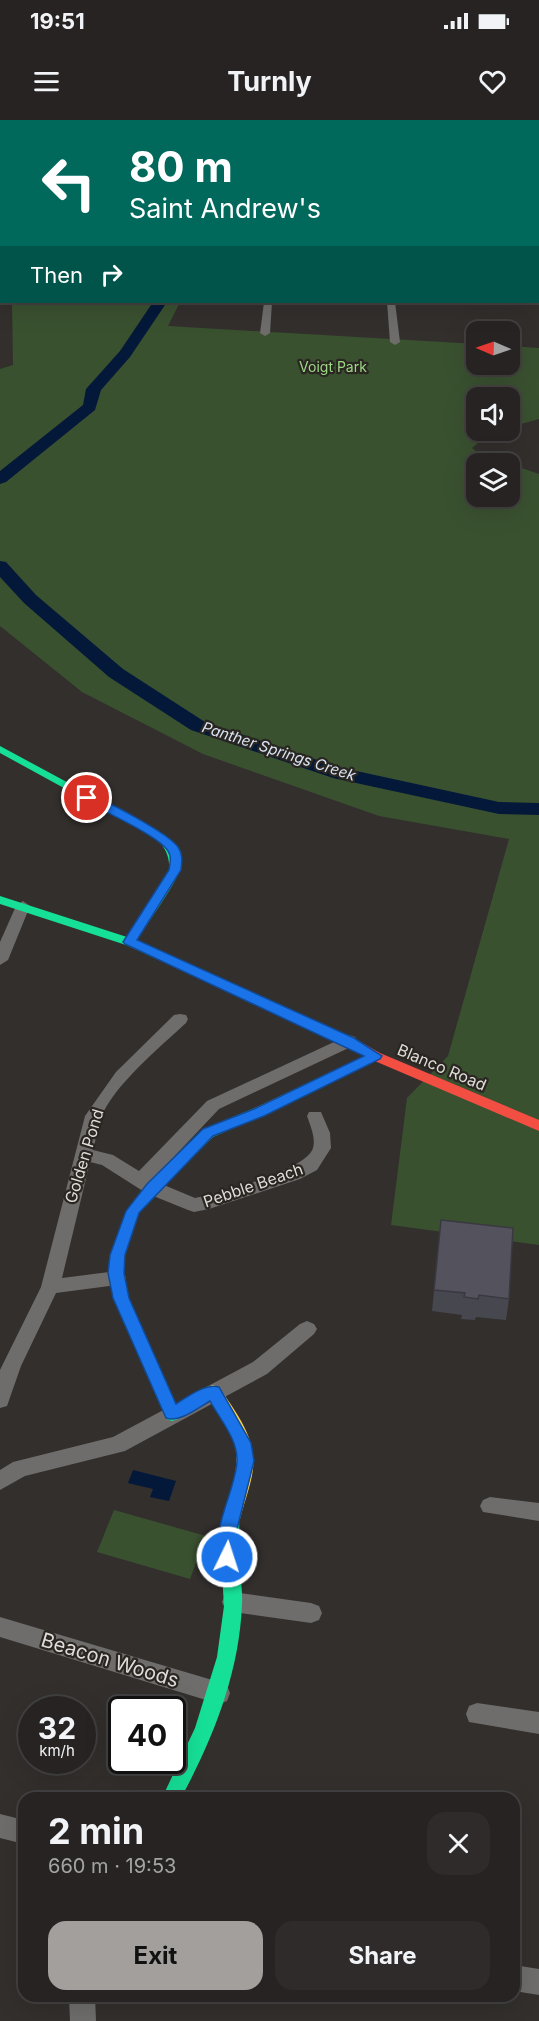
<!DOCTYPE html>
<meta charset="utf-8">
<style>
:root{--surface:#262322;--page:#2e2b2a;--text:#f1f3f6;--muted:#a4a4a5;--line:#424040;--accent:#a29f9d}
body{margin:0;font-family:Inter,sans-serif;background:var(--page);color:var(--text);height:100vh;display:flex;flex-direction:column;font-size:22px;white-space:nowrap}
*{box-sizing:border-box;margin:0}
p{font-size:20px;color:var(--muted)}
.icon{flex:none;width:33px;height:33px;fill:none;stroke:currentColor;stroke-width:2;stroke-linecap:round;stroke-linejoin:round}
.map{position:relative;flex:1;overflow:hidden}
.sheet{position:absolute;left:18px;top:1672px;width:502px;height:210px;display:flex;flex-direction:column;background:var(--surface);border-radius:18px;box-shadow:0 6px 24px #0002,0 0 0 2px var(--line)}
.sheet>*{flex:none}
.top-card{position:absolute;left:0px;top:0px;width:540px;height:183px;box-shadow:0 6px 24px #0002,0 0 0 2px var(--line);background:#00695c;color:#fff;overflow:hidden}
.needle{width:39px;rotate:272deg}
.tools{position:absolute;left:466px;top:201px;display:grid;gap:12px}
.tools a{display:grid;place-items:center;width:54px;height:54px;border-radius:12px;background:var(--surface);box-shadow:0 6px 24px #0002,0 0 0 2px var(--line);font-size:30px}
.speed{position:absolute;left:18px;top:1576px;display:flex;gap:12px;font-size:30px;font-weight:700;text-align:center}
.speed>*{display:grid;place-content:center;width:78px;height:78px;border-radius:50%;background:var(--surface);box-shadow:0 6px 24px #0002,0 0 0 2px var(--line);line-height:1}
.speed small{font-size:15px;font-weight:400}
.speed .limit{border:3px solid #111;border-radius:9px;background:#fff;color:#111}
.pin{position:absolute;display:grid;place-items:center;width:51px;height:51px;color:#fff;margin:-26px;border:3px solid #fff;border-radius:50%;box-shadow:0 2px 6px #0007}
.me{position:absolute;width:66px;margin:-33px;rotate:4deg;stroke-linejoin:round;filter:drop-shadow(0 0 4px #0008)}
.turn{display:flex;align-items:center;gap:21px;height:126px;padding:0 30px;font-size:27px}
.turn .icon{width:78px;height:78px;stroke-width:2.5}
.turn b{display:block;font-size:42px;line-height:51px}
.then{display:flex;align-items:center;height:57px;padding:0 30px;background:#0003;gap:12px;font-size:22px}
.round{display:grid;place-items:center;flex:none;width:63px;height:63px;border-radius:18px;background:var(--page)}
.overview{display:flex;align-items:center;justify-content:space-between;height:102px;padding:0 30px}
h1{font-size:36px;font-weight:700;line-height:45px}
.button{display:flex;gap:12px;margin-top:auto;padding:12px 30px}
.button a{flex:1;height:69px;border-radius:18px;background:var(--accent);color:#111;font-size:24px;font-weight:700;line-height:69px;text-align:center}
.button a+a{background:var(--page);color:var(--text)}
.status{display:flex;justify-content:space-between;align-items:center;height:42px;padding:0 30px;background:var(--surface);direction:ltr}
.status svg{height:16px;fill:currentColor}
header{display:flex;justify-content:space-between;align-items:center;height:78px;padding:0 30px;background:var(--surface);font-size:27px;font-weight:700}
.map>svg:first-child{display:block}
.green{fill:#3a5130}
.water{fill:#041839}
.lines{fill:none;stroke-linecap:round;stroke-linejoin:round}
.river{fill:#041839;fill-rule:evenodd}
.street{fill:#6e6d6c;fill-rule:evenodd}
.fast{fill:#16e098;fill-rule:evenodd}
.slow{fill:#ffcf43;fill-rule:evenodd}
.jam{fill:#f24e42;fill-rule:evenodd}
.wall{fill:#474750}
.building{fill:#53525d;stroke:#3a3941;stroke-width:1.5}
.route{fill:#1a73e8;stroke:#114b97;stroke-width:1.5}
.labels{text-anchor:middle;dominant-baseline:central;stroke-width:4.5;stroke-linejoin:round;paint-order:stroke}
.far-park-label{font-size:14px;fill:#9cd885;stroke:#2a2621}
.far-water-label{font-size:15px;font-style:italic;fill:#d9e5f5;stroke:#2a2621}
.street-label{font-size:16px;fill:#dfdcd9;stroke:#2a2621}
.near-street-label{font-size:20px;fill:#dfdcd9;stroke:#2a2621}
</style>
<div class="status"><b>19:51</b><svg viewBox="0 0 49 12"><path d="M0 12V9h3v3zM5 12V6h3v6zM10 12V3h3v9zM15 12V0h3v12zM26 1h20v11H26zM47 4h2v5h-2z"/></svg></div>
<header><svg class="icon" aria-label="menu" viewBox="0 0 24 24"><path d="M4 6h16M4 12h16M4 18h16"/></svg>Turnly<svg class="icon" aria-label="heart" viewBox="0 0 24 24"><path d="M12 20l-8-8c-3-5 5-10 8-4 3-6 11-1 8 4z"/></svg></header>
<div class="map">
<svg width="539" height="1901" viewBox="0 0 539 1901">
<rect width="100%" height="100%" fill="#322f2d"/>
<g class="green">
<path d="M12 182H180L168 206 477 224V244H510V226L539 228V299L510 307V278H477V310L497 311 491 312 472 328 488 340 508 343 477 344V376H510V344L539 354V1125L391 1105 407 978 448 936 509 719 379 696 203 634 82 572 0 506V249L13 245Z"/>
<path d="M114 1390 206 1416 190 1459 97 1432Z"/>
</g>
<path class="water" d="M133 1350 176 1361 169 1381 150 1377 153 1369 128 1363Z"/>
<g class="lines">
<g class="river">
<rect x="0" y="44" width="2" height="6"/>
<path d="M153 182H167L130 237 101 270 95 290 6 362 0 364V351L83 285 86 269 120 231Z"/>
<path d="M0 441 6 442 36 475 123 549 205 602 338 647 499 682 539 683V695L499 694 333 658 191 610 109 557 24 483 0 457Z"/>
</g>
<g class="street">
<path d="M101 0H109L101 2Z"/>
<path d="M201 0H209L201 2Z"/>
<rect x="294" y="0" width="8" height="2"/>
<rect x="387" y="0" width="8" height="2"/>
<rect x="482" y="0" width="8" height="2"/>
<rect x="0" y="7" width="2" height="4"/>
<rect x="538" y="49" width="1" height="4"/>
<rect x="538" y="152" width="1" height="6"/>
<path d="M264 182H272L270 213 265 216 260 213Z"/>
<path d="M387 182H395L400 222 395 225 390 222Z"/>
<path d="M23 781 30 786 8 840 0 845V822L16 786Z"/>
<path d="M180 894 186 895 188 899 186 903C161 926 112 967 101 998 97 1008 96 1020 93 1030L113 1035 139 1051 207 981 349 915 355 917 357 921 355 925 219 989 152 1060 195 1078C218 1074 307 1050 313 1028 316 1018 310 1005 307 996L309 992H321L330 1013 331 1028 317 1050 300 1059 209 1089 194 1092 188 1090 146 1073 102 1045 90 1042 62 1158 117 1151 124 1153 126 1158 124 1163 117 1165 56 1173 21 1246 7 1286 0 1288V1250L41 1167 85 996 116 952 174 895Z"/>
<path d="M307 1201 314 1204 317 1209 314 1214 267 1254 125 1331 25 1356 0 1370V1350L13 1342 113 1317 253 1242 300 1204Z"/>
<path d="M490 1377 539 1383V1401L483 1392 480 1386 483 1380Z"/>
<path d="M233 1472 311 1483 319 1486 322 1493 319 1500 311 1503 233 1492 225 1489 222 1482 225 1475Z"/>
<path d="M0 1497 219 1562 227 1565 230 1573 227 1581 219 1584 0 1517Z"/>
<path d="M477 1583 539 1592V1614L469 1602 466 1594 469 1586Z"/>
<path d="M0 1694 24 1700V1724L0 1718Z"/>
<path d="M514 1845 539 1849V1875L514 1871Z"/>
<path d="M69 1876H95L96 1901H70Z"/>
</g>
<g class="fast">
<path d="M0 626 165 715C174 723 183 734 181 747 179 759 145 807 137 820L303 895 305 898 303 901H293L126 825 0 784V776L127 817 169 750C170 737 166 729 157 719L0 633Z"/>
<path d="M260 986 267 991 265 994 213 1017 157 1072 139 1093 124 1135V1153L129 1178 180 1294 178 1299 172 1301 166 1299 164 1294 113 1178 108 1153 110 1135 126 1091 147 1064 203 1009Z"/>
<path d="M231 1391 237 1394C242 1404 237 1419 238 1430 239 1449 243 1467 242 1485 239 1554 213 1619 181 1678H162L195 1608 217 1537 224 1486 220 1421 225 1394Z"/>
</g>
<g class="slow">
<path d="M375 931 382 936 380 939 265 994 260 996 253 991 255 988Z"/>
<path d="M213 1265 219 1267C235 1291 257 1318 253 1349 251 1366 244 1382 240 1399L237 1404 231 1407 225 1404 222 1399C230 1370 245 1342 230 1312 223 1298 212 1286 205 1272L207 1267Z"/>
</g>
<path class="jam" d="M298 894 354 918 380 933 539 1000V1011L370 939 344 924 293 901 291 898Z"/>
</g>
<path class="wall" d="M441 1100 509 1179 506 1200 476 1197 475 1200 461 1199 462 1195 432 1191Z"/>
<path class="building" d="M441 1100 513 1108 509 1179 479 1175 478 1179 464 1177 465 1173 434 1170Z"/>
<path class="route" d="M87 674C104 679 168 713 178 727 183 734 182 741 181 750L137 820 354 918 382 936 380 939 264 996 213 1016 139 1093 125 1135 124 1153 129 1178 176 1284C187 1277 206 1263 219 1267L251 1323 254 1341 236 1413V1437L233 1442 227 1445 221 1442C208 1414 236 1370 237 1341 238 1320 220 1299 210 1281 198 1288 179 1303 166 1298L113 1178 108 1153 110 1135 126 1091 147 1064 203 1009 254 989 364 936 125 824 123 822 169 750C170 743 172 737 168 731 159 716 101 690 83 680V675Z"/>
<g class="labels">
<g class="far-park-label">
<text x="333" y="246">Voigt Park</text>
</g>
<g class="far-water-label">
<text transform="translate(279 631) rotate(18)">Panther Springs Creek</text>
</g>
<g class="street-label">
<text transform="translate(442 947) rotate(23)">Blanco Road</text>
<text transform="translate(84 1036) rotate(-73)">Golden Pond</text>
<text transform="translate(253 1065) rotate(-19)">Pebble Beach</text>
</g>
<g class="near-street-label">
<text transform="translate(110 1540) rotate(17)">Beacon Woods</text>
</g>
</g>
</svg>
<div class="tools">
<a><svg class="needle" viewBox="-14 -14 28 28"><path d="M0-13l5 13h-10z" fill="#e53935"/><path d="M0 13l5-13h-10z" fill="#a4a4a5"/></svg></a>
<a><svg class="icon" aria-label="sound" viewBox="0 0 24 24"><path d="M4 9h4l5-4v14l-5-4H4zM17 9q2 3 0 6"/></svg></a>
<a><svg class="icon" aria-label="layers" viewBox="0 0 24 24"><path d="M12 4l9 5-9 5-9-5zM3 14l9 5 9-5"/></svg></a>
</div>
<div class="speed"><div>32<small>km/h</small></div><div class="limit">40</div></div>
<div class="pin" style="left:87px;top:678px;background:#d93025"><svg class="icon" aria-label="arrive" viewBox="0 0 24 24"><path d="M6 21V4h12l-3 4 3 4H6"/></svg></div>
<svg class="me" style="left:227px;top:1437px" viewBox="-20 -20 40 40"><circle r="17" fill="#1a73e8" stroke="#fff" stroke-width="3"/><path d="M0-11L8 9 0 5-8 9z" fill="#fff"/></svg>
<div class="top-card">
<div class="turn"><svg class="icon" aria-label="left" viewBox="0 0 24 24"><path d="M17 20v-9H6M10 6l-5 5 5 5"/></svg><div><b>80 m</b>Saint Andrew's</div></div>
<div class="then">Then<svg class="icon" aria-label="right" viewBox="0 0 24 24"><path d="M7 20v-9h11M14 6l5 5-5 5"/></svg></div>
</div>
<section class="sheet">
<div class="overview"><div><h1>2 min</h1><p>660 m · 19:53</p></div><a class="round"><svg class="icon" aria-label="close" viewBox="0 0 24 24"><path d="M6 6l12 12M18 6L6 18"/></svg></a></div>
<div class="button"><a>Exit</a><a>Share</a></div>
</section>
</div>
